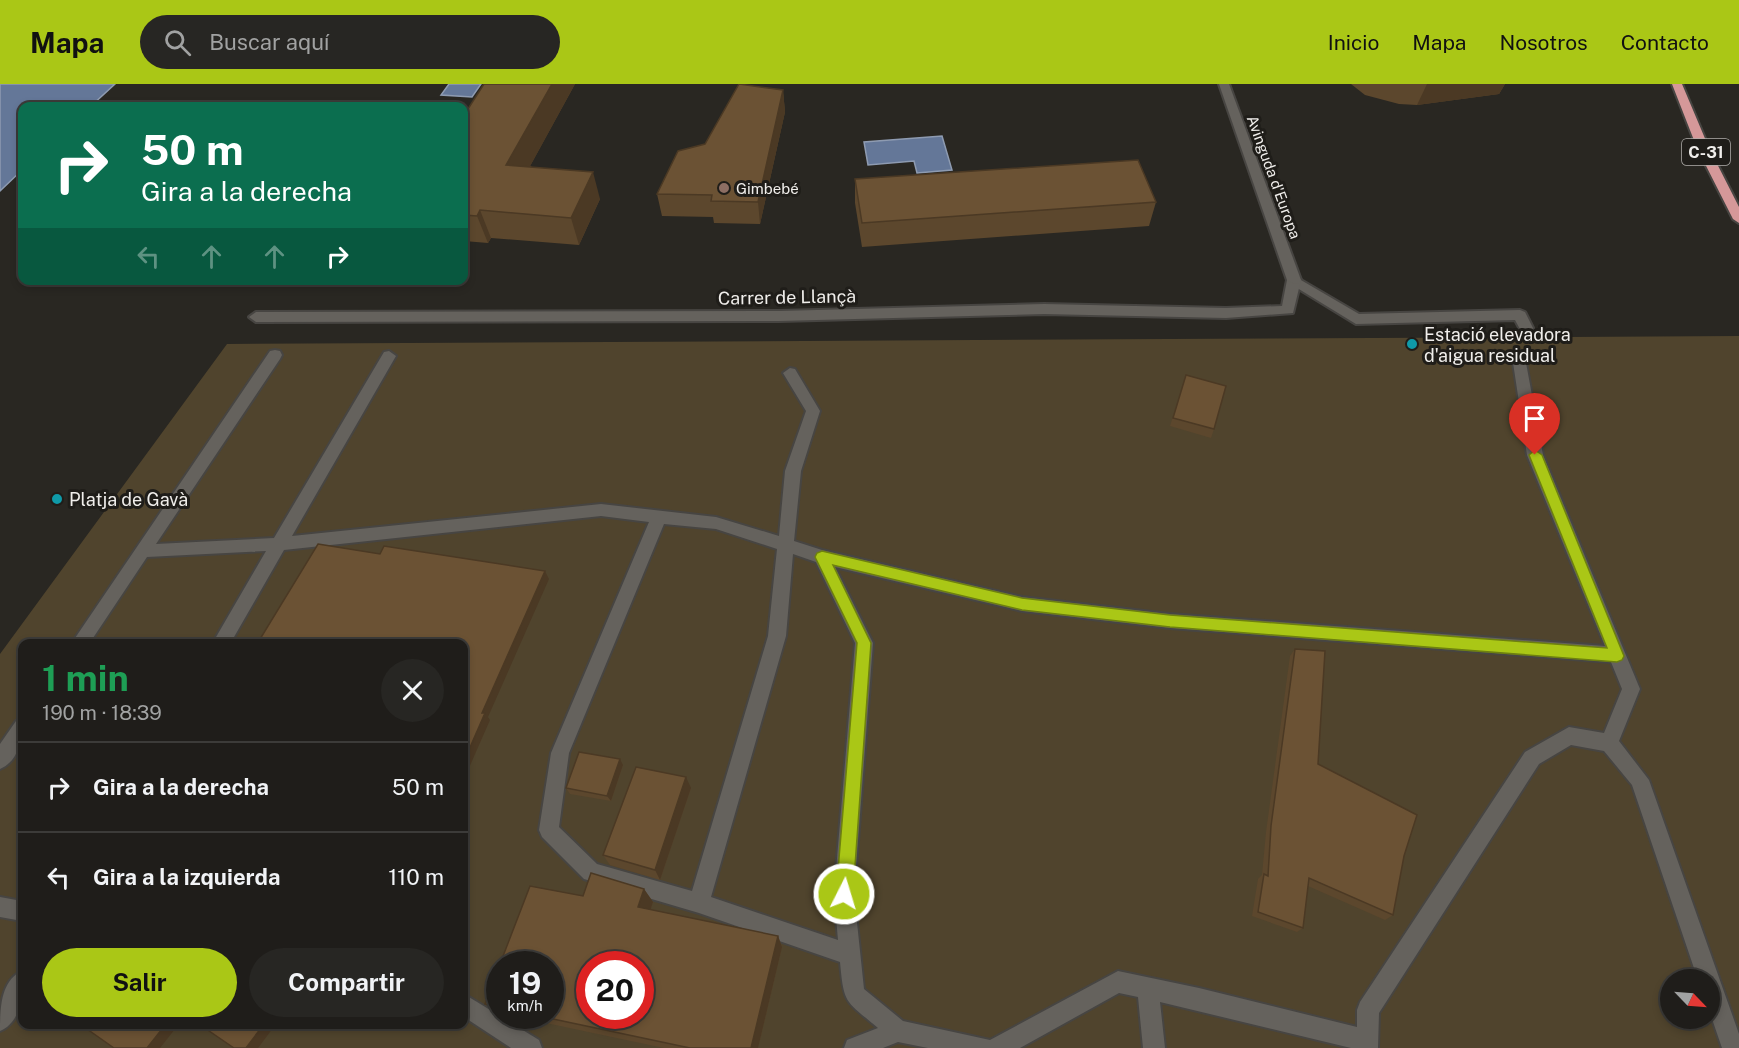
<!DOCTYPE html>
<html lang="es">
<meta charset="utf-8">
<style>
:root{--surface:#1f1d1a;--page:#272623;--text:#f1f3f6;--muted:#a1a2a2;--line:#3c3b39;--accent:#aac716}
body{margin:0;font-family:"Public Sans",sans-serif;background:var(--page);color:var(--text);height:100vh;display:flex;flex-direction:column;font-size:22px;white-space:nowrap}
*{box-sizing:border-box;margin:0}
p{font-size:20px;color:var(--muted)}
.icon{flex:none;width:33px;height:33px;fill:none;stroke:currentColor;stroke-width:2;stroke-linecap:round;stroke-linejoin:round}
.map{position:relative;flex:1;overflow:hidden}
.details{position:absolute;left:18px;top:555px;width:450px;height:390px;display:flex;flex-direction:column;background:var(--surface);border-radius:12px;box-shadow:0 3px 9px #0003,0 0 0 2px var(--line)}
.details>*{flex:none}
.top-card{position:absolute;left:18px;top:18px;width:450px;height:183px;border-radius:12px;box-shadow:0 3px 9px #0003,0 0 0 2px var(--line);background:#0b6e4f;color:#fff;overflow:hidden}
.needle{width:39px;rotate:115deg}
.fabs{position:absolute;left:1660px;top:885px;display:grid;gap:12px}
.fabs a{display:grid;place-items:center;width:60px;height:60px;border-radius:50%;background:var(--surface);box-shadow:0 3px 9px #0003,0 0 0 2px var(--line);font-size:30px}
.speed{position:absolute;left:486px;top:867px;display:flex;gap:12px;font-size:30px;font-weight:700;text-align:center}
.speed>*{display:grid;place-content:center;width:78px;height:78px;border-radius:50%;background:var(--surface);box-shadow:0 3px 9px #0003,0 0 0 2px var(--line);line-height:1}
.speed small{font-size:15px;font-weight:400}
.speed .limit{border:9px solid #d22;background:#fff;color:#111}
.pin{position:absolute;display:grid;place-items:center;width:51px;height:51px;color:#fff;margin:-62px -26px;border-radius:50% 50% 50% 0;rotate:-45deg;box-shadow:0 0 6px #0007}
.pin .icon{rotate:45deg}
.me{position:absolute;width:66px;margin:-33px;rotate:5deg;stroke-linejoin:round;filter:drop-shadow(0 0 4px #0008)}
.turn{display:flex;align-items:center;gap:21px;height:126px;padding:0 24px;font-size:27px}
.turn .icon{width:78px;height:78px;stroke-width:2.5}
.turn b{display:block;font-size:42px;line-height:51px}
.lanes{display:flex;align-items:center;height:57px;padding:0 24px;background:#0003;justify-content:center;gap:30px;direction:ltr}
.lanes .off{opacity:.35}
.round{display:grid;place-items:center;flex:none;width:63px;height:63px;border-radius:32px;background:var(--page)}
.head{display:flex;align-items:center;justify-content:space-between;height:102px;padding:0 24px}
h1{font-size:36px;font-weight:700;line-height:45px;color:#1e9e55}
.cta{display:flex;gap:12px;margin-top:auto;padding:12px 24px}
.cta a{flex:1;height:69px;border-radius:36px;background:var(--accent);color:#111;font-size:24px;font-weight:700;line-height:69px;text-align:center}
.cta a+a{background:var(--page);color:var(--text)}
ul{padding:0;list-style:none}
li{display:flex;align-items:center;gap:18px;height:90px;padding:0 24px;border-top:2px solid var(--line)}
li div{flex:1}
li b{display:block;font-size:22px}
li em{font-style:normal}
header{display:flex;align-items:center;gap:36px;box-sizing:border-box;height:84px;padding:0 30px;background:var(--accent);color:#111}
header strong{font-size:28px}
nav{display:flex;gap:33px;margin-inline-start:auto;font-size:21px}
.search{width:420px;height:54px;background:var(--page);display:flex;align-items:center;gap:15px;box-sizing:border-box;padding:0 21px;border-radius:33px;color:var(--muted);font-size:22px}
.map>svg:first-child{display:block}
.green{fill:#50442d;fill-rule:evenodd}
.water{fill:#647798;stroke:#8e9bb1;stroke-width:1.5}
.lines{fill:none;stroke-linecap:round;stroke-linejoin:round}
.service-casing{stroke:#474542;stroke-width:4}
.pedestrian-casing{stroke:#474542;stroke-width:4}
.tertiary-casing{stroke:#474542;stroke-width:4}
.trunk-casing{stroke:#474542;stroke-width:4}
.service{fill:#65625d;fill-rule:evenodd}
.pedestrian{fill:#65625d;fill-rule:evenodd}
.tertiary{fill:#65625d;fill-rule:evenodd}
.trunk{fill:#d59899;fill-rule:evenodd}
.wall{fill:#5c472d}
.shaded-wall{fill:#4b3924}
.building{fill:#6b5234;stroke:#4b3924;stroke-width:1.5;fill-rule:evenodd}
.route{fill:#aac716;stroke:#6e810e;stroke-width:1.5}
.education-dot{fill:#8d6e63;stroke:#1f1d19;stroke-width:2}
.culture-dot{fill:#0f9aa8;stroke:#1f1d19;stroke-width:2}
.labels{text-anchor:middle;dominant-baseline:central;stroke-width:6;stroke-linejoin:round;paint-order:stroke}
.far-street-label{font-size:15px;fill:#f0eeeb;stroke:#1f1d19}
.far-poi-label{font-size:15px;fill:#f0eeeb;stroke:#1f1d19;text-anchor:start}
.shield{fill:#1f1d19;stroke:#b1afac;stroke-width:1.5}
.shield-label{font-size:16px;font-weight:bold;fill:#f0eeeb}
.street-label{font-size:18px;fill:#f0eeeb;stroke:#1f1d19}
.poi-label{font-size:18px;fill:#f0eeeb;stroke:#1f1d19;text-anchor:start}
</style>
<header>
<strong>Mapa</strong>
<div class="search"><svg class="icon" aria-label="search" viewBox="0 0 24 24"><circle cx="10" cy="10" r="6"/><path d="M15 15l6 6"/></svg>Buscar aquí</div>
<nav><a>Inicio</a><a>Mapa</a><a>Nosotros</a><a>Contacto</a></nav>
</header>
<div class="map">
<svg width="1739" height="964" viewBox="0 0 1739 964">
<rect width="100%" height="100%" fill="#292722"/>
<path class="green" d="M1739 252V964H0V570L227 260ZM22 560H464V940H22ZM500 880H550V932H500ZM590 880H640V932H590ZM1671 896H1710V934H1671Z"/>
<g class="water">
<path d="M0 0H115L91 22H22V86L0 107Z"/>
<path d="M449 0H481L472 13 441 11Z"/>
<path d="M942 52 952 86 917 89 914 77 868 81 864 58Z"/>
</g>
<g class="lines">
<g class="service-casing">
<g id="service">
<path d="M1294 192 1359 230 1520 226 1525 228 1533 244 1531 247H1521L1515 236 1356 240 1289 199 1287 196 1289 193Z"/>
<path d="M275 266 280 267 282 271 280 275 156 460 274 454 384 268 389 267 396 272 292 452 601 420 716 433 779 452 785 387 806 327 783 289 790 284 795 285 820 327 801 387 794 457 822 466 1022 513 1170 530 1605 562 1527 371 1512 272 1519 267 1524 268 1543 371 1640 605 1619 657 1649 696 1739 950V964H1722L1710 929V896H1698L1632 701 1604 667 1571 661 1539 680 1379 929 1378 964H1351L1160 918 1165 964H1143L1138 913 1119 909 1020 964H928L898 958 883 964H844L847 956 878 944C845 916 844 921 840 878L699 829 584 795 542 753 539 746 551 669 649 438 601 432 284 466 230 560H212L266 467 147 473 89 560H71L270 267ZM664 440 716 445 777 465 768 552 692 807 597 780 559 743 569 669ZM793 470 816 478 855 559 834 810 838 856 711 813 786 552ZM835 483 1022 527 1170 544 1611 578 1622 605 1604 649 1569 643 1525 668 1360 918 1357 926V943L1199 904 1118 887 990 956 903 937 864 905 854 810 873 559Z"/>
<path d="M22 635C24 652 19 677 0 685V660L16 637Z"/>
<path d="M0 813 22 817V837L0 833Z"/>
<path d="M22 887C24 907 22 938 0 947 0 926 0 897 22 887Z"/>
<path d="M464 910 539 956 542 964H511L464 933Z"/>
</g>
</g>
<g class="pedestrian-casing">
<path id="pedestrian" d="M1294 192 1301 196 1293 229 1226 234 1044 230 779 237 256 238 249 233 256 228 779 227 1044 220 1226 224 1282 222 1287 196Z"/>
</g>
<g class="tertiary-casing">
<path id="tertiary" d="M1219 0H1229L1301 196 1299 199 1294 200 1287 196Z"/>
</g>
<g class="trunk-casing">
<path id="trunk" d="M1672 0H1682L1709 64 1739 123V139L1733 135 1697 64Z"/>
</g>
<use href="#service" class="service"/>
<use href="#pedestrian" class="pedestrian"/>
<use href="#tertiary" class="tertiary"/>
<use href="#trunk" class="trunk"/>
</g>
<g class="wall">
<path d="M575 0 530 82 600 115 579 161 491 154 488 159 464 157V31Z"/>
<path d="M1351 0H1505L1499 10 1417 21 1399 20 1365 11Z"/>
<path d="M783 6 785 28 760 140 714 139 713 133 662 132 657 110 705 60Z"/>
<path d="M855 95 1156 118 1149 142 862 163 855 119Z"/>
<path d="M1186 291 1214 345 1211 354 1170 342Z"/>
<path d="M1295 565 1318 680 1393 831 1385 836 1308 802 1303 844 1297 848 1252 832 1258 795 1262 791 1266 748 1290 572Z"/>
<path d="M623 681 611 717 570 710 566 704Z"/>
<path d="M691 704 660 796 610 781 603 771Z"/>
<path d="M644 805 653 818 650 826 778 852 782 863 758 964H664L513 932H550L583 812Z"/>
<path d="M500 883V928L485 920Z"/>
</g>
<g class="shaded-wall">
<path d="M552 0H575L516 108 506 81Z"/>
<path d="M1427 0H1505L1499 10 1417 21Z"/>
<path d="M783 6 785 28 760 140 758 118Z"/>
<path d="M593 88 600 115 579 161 571 134Z"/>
<path d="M480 126 491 154 488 159 477 132Z"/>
<path d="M545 487 549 495 488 633 490 636 465 693 464 691V677L482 629Z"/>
<path d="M620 675 623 681 611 717 607 712Z"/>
<path d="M686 693 691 704 660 796 655 786Z"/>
<path d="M644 805 653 818 647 836 638 823Z"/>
<path d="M778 852 782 863 758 964H751Z"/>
<path d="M166 940H179L160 964H147Z"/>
<path d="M264 940H276L258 964H246Z"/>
</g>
<g class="building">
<path d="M484 0H552L506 81 593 88 571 134 480 126 477 132 464 131V31Z"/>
<path d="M739 0 783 6 758 118 711 117 712 111 657 110 678 67 705 60Z"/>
<path d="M1138 76 1156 118 862 139 855 95Z"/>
<path d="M1186 291 1226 302 1214 345 1173 334Z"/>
<path d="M318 460 380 470 384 462 545 487 482 629H485L464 677V560H257Z"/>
<path d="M1295 565 1325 567 1318 680 1417 731 1404 772 1393 831 1309 794 1303 844 1258 828 1264 790 1268 792 1271 742Z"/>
<path d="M579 668 620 675 607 712 566 704Z"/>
<path d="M636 683 686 693 655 786 603 771Z"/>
<path d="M591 789 644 805 638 823 778 852 751 964H690L539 932H550V880H500L530 802 583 812ZM590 880H640V932H590Z"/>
<path d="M500 883V923L485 920Z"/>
<path d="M80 940H166L147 964H114Z"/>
<path d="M199 940H264L246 964H234Z"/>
</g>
<path class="route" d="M1535 366 1542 371 1624 572 1622 576 1617 578 1170 543 1022 526 833 481 871 559 853 810 850 816 844 819 838 816 836 810 857 559 815 473 817 469 822 467 1022 514 1170 531 1607 564 1529 371Z"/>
<circle class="education-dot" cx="724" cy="104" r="6"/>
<g class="culture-dot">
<circle cx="1412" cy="260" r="6"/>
<circle cx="57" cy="415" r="6"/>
</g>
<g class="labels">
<g class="far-street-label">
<text transform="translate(1274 93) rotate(70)">Avinguda d'Europa</text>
</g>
<g class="far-poi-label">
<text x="736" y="104">Gimbebé</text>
</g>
<rect class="shield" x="1682" y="55" width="48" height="26" rx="4.5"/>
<g class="shield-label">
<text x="1706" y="68">C-31</text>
</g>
<g class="street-label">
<text transform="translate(787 213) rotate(-1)">Carrer de Llançà</text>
</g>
<g class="poi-label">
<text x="1424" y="250">Estació elevadora<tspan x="1424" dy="21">d'aigua residual</tspan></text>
<text x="69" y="415">Platja de Gavà</text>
</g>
</g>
</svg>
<div class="fabs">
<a><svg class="needle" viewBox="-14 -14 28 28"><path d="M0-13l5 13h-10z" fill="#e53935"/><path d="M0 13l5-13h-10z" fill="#a1a2a2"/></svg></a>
</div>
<div class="speed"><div>19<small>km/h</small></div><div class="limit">20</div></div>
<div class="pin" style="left:1535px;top:371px;background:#d93025"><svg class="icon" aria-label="arrive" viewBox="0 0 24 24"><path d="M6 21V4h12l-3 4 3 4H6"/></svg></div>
<svg class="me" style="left:844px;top:810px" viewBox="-20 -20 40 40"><circle r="17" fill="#aac716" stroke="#fff" stroke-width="3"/><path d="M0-11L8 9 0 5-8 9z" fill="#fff"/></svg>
<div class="top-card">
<div class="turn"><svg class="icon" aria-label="right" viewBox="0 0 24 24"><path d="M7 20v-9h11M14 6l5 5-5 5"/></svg><div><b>50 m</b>Gira a la derecha</div></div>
<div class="lanes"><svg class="icon off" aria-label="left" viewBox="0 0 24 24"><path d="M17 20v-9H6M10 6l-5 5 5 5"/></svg><svg class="icon off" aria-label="ahead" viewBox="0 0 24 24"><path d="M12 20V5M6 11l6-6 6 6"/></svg><svg class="icon off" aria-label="ahead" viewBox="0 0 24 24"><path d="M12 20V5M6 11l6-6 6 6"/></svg><svg class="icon" aria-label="right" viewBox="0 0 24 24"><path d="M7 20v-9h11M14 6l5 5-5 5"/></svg></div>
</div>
<section class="details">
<div class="head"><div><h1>1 min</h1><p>190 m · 18:39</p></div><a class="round"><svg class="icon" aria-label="close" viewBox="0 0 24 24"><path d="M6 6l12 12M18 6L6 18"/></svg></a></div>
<ul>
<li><svg class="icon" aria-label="right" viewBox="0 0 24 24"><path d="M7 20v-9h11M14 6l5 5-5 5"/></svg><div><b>Gira a la derecha</b></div><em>50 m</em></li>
<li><svg class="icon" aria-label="left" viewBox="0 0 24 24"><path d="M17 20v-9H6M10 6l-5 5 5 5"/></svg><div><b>Gira a la izquierda</b></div><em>110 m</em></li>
</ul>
<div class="cta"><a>Salir</a><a>Compartir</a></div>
</section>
</div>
